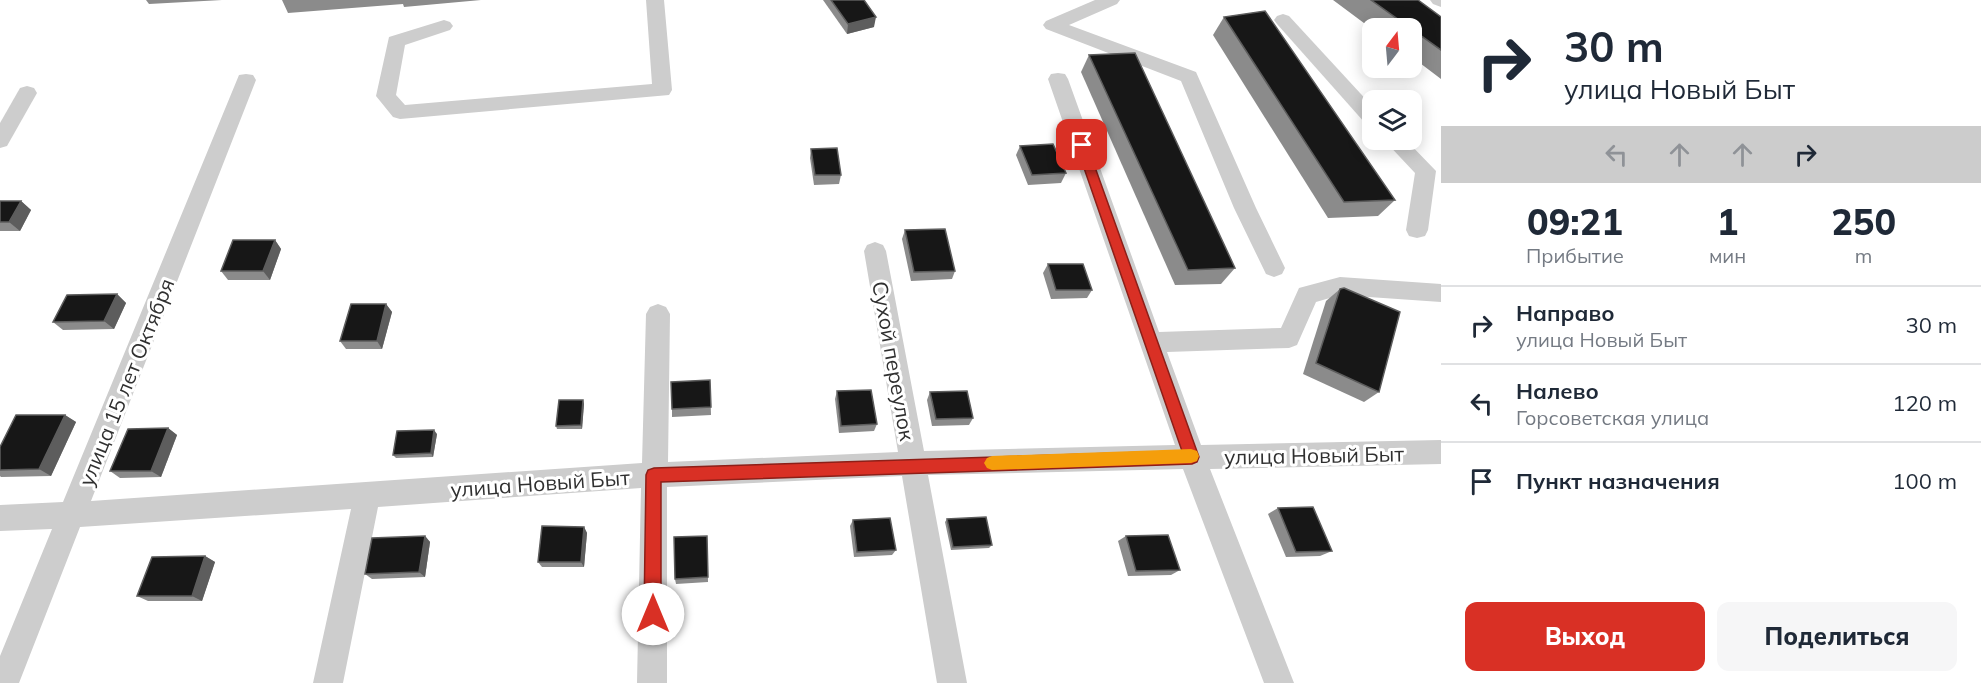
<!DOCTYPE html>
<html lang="ru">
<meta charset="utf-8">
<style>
:root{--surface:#fff;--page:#f6f6f7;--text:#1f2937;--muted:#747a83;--line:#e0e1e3;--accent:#d93025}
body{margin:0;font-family:Mulish,sans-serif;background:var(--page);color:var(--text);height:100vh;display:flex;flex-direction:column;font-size:22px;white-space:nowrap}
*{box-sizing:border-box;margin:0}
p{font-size:20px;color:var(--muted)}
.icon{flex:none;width:33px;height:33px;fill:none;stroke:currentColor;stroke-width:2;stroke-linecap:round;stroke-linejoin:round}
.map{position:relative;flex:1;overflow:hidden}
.panel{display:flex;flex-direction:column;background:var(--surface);width:540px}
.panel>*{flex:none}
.guide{background:#fff;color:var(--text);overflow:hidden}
.needle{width:39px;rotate:16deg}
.controls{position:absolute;left:1362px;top:18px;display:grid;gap:12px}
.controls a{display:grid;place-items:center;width:60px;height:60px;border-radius:12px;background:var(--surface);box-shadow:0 3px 15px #0003;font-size:30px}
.pin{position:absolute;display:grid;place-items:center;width:51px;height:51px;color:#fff;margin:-26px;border-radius:12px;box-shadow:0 3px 9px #0006}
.me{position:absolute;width:66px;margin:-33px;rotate:0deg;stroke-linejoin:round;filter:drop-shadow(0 0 4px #0008)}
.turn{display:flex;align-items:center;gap:21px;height:126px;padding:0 24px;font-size:27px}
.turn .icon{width:78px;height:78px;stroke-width:2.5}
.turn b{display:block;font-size:42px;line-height:51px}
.lanes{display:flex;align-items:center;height:57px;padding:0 24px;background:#0003;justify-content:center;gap:30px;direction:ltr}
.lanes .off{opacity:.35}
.eta{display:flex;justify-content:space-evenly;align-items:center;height:102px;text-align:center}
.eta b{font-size:36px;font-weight:800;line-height:42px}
.primary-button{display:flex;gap:12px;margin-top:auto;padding:12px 24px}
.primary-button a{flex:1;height:69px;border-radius:12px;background:var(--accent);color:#fff;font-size:24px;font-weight:800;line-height:69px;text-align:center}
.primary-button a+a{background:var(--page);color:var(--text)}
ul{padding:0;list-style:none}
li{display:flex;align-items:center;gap:18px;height:78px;padding:0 24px;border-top:2px solid var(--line)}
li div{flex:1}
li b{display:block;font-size:22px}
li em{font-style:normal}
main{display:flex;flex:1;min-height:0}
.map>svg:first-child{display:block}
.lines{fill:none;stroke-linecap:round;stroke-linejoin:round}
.street{fill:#cdcdcd;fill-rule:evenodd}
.wall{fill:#8b8b8b}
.shaded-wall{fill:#5d5d5d}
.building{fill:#171717;stroke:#5d5d5d;stroke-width:1.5}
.route{fill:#d93025;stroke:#8d1f18;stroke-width:1.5}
.slow{fill:#f59e0b}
.labels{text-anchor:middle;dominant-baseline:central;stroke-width:6;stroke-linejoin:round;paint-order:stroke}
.street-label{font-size:21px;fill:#303030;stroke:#fff}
</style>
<main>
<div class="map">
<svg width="1441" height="683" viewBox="0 0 1441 683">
<rect width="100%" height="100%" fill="#fff"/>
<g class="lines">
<g class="street">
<path d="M646 0H664L672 90 669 95 400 119 393 117 376 96 389 37 444 20 450 22 453 26 450 30 405 45 396 95 405 105 652 84Z"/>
<path d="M1095 0H1120L1117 4 1069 25 1196 72 1256 208 1285 268 1282 274 1274 277 1266 274 1234 208 1181 81 1046 29 1043 25 1046 21Z"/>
<path d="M1430 0H1441V7L1433 4Z"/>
<path d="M1283 14 1289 16 1372 106V125L1365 123 1277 24 1274 20 1277 16Z"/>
<path d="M1058 73 1065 74 1068 79 1159 332 1281 328 1299 288 1340 277 1441 284V302L1340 295 1316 302 1297 345 1289 348 1167 352 1201 445 1441 440V464L1210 469 1294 683H1264L1183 469 928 475 967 683H937L902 476 667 487V683H637L641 488 378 507 343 683H313L351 509 80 527 19 683H0V656L52 529 0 531V505L63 502 239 75 246 74 253 75 256 80 91 501 642 463 646 314 650 307 658 304 666 307 670 314 668 462 898 452 864 251 867 245 875 242 883 245 886 251 924 451 1175 445 1048 79 1051 74Z"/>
<path d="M27 86 34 88 37 93 7 146 0 148V123L20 88Z"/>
<path d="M1384 140H1406L1436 171 1428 230 1425 236 1417 238 1409 236 1406 230 1415 173Z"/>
</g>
</g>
<g class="wall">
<path d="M146 0H222L149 4Z"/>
<path d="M282 0H481L404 7 403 4 288 13Z"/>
<path d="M823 0H864L874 27 847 34Z"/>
<path d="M1333 0H1418L1441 17V79L1412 57V28L1372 29Z"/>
<path d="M1224 17 1395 200 1378 216 1328 218 1213 35Z"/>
<path d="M1089 55 1235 268 1221 284 1175 285 1081 72Z"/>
<path d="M1020 146 1066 173 1061 183 1028 185 1016 155Z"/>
<path d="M811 149 841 175 839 184 814 185 810 158Z"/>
<path d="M0 201H21L31 210 20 231H0Z"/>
<path d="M905 230 955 271 952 279 911 281 902 239Z"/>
<path d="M275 240 281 249 270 280H228L221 271Z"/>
<path d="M1048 264 1092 290 1087 298 1051 299 1043 273Z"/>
<path d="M1340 289 1379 392 1364 402 1303 374 1326 301Z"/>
<path d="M117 294 126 303 114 329 63 330 53 322Z"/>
<path d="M386 304 392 312 382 349H346L340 341Z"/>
<path d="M710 380 711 415 672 417V409Z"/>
<path d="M837 391 877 424 874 431 839 433 835 399Z"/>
<path d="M930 392 973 418 969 425 932 426 927 400Z"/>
<path d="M583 400 584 404 582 429H557L556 426Z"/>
<path d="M65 415 76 422 51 476 1 477 0 476V447Z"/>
<path d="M168 428 177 435 161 477 120 478 110 471Z"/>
<path d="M437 434 433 457 396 458 393 455Z"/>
<path d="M1278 508 1332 551 1320 556 1286 557 1268 514Z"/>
<path d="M947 519 992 545 989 548 951 550 945 522Z"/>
<path d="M853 520 896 550 892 555 854 557 850 526Z"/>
<path d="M584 527 587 533 584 567H542L538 562Z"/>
<path d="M425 536 430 542 425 577 372 579 365 574Z"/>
<path d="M707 536 708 582 676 584 675 579Z"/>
<path d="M1126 536 1180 570 1171 575 1128 576 1118 541Z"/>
<path d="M205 556 215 562 202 601H148L137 596Z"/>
</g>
<g class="shaded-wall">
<path d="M876 17 874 27 847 34 848 24Z"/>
<path d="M21 201 31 210 20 231 9 222Z"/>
<path d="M275 240 281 249 270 280 263 271Z"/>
<path d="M117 294 126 303 114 329 104 321Z"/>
<path d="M386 304 392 312 382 349 377 341Z"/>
<path d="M583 400 584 404 582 429 581 425Z"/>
<path d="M65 415 76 422 51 476 39 469Z"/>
<path d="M168 428 177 435 161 477 151 471Z"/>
<path d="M434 430 437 434 433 457 431 453Z"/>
<path d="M584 527 587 533 584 567 581 562Z"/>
<path d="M425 536 430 542 425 577 419 572Z"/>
<path d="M205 556 215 562 202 601 192 596Z"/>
</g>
<g class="building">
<path d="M831 0H864L876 17 848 24Z"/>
<path d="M1371 0H1418L1441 17V50Z"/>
<path d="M1265 11 1395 200 1344 202 1224 17Z"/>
<path d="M1135 53 1235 268 1188 270 1089 55Z"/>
<path d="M1053 144 1066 173 1032 175 1020 146Z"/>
<path d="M837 148 841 175H815L811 149Z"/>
<path d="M0 201H21L9 222H0Z"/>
<path d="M945 229 955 271 914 272 905 230Z"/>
<path d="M233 240H275L263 271H221Z"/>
<path d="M1048 264H1083L1092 290H1056Z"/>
<path d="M1344 288 1400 312 1379 392 1316 363 1340 289Z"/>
<path d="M117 294 104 321 53 322 67 295Z"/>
<path d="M351 304H386L377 341H340Z"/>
<path d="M710 380 711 407 672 409 671 382Z"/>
<path d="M871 390 877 424 841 426 837 391Z"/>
<path d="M967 391 973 418 936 419 930 392Z"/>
<path d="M559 400H583L581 425 556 426Z"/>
<path d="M16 415H65L39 469 0 470V447Z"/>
<path d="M168 428 151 471H110L128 429Z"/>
<path d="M434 430 431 453 393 455 397 431Z"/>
<path d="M1313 507 1332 551 1296 552 1278 508Z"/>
<path d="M986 517 992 545 953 547 947 519Z"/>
<path d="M890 518 896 550 857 552 853 520Z"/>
<path d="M542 526 584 527 581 562H538Z"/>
<path d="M1168 535 1180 570 1136 571 1126 536Z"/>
<path d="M425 536 419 572 365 574 372 538Z"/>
<path d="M707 536 708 577 675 579 674 537Z"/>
<path d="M205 556 192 596H137L152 557Z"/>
</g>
<path class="route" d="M1082 140 1087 145 1199 457 1197 462 1192 464 661 482V614L658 620 653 622 647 620 644 614 646 475 648 470 654 468 1182 451 1076 145Z"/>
<path class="slow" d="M1191 449 1197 451 1199 456 1197 461 1191 463 992 470 987 468 984 463 987 458 992 456Z"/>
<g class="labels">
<g class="street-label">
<text transform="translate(894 361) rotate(80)">Сухой переулок</text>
<text transform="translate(126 382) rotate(-68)">улица 15 лет Октября</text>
<text transform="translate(1314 455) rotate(-1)">улица Новый Быт</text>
<text transform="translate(540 483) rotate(-4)">улица Новый Быт</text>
</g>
</g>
</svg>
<div class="controls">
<a><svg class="needle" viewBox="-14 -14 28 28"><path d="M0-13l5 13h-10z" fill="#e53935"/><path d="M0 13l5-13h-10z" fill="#747a83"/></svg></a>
<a><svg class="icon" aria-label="layers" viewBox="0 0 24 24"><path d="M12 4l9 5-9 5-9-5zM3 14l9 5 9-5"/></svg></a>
</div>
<div class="pin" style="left:1082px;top:145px;background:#d93025"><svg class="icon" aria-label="arrive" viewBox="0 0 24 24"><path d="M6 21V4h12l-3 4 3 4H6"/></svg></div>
<svg class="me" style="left:653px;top:614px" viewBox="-20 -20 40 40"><circle r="19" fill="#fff"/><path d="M0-13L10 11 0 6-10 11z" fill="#d93025"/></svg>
</div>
<section class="panel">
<div class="guide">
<div class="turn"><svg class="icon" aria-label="right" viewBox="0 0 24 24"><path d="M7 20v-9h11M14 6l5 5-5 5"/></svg><div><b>30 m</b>улица Новый Быт</div></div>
<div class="lanes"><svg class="icon off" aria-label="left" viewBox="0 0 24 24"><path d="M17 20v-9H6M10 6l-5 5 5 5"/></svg><svg class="icon off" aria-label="ahead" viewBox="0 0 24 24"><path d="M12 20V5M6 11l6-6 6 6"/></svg><svg class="icon off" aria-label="ahead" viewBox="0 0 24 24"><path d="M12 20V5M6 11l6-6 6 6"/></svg><svg class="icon" aria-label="right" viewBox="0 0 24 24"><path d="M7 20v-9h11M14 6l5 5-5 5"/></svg></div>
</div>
<div class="eta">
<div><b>09:21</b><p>Прибытие</p></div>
<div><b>1</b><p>мин</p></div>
<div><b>250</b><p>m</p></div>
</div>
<ul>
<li><svg class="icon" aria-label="right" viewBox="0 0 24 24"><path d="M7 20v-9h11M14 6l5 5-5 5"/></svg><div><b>Направо</b><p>улица Новый Быт</p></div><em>30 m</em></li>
<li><svg class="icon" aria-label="left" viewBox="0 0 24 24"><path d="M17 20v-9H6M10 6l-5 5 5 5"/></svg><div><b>Налево</b><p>Горсоветская улица</p></div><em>120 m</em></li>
<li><svg class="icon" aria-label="arrive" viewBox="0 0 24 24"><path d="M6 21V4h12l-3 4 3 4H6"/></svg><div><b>Пункт назначения</b></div><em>100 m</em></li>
</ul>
<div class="primary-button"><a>Выход</a><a>Поделиться</a></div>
</section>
</main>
